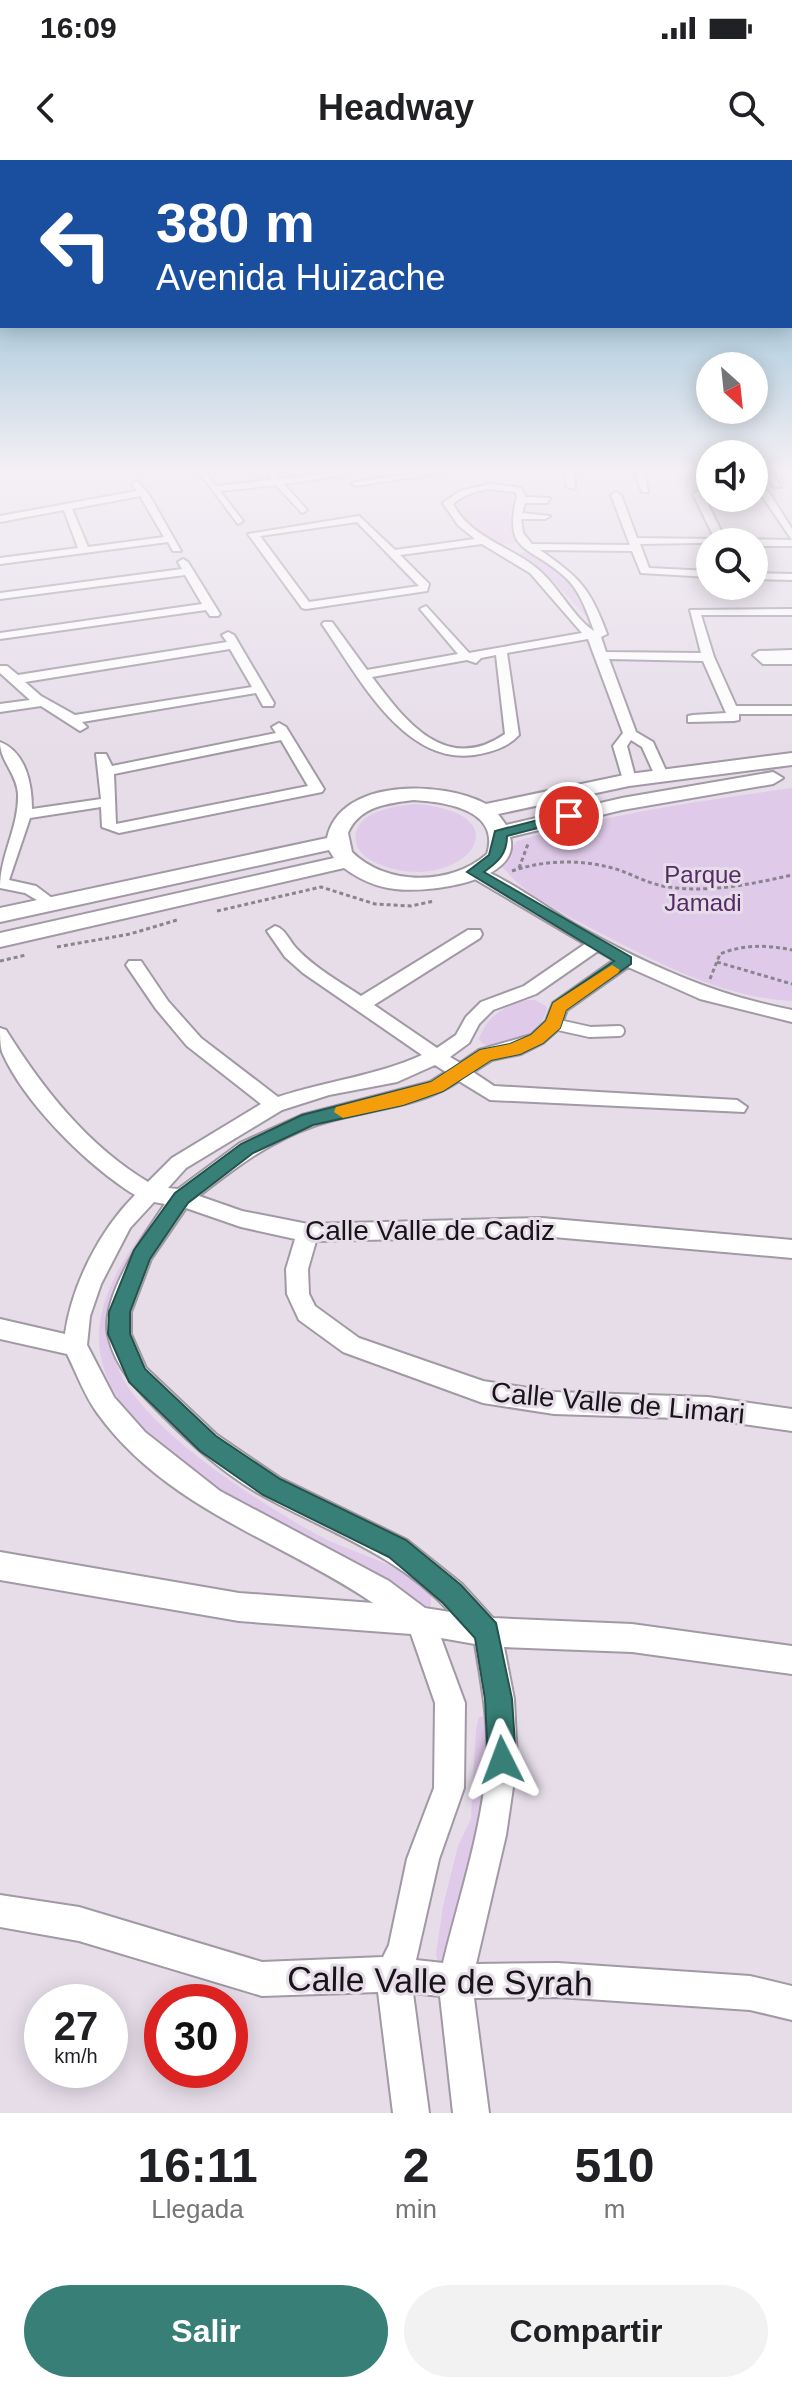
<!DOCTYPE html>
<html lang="es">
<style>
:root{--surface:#fff;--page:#f2f2f2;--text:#202124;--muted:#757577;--accent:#387f77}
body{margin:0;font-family:Arial,sans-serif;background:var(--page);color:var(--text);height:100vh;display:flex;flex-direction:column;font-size:30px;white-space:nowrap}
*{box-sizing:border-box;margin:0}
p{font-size:26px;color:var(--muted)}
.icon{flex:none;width:44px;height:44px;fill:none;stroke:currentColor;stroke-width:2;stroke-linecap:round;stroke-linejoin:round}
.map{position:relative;height:1953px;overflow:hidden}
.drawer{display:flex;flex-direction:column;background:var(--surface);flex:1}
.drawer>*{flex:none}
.banner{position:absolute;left:0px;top:0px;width:792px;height:168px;box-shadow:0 4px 20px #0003;background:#1a4fa0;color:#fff;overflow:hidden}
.needle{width:52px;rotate:153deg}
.buttons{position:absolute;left:696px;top:192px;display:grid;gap:16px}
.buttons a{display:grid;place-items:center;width:72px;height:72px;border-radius:50%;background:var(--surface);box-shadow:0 4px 20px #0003;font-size:40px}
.speed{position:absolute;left:24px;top:1824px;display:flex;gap:16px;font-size:40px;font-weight:700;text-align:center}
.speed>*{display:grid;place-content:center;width:104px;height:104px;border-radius:50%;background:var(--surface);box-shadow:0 4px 20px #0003;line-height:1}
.speed small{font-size:20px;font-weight:400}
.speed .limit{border:12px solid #d22;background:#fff;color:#111}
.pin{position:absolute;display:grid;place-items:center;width:68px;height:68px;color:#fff;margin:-34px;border:4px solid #fff;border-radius:50%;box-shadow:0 2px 8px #0007}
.me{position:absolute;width:88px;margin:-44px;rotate:357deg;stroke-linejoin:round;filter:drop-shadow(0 0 6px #0008)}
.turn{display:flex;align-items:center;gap:28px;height:168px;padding:0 24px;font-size:36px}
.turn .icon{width:104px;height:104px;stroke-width:2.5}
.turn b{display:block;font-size:56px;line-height:68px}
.eta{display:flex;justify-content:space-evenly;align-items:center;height:136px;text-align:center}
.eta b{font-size:48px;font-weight:800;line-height:56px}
.primary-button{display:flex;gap:16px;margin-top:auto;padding:16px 24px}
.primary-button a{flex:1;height:92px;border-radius:48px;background:var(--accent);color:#fff;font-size:32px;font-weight:800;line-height:92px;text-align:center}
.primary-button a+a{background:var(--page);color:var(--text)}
.status{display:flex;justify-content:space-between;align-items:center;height:56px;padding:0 40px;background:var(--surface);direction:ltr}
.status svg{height:22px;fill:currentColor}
header{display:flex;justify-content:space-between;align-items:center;height:104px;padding:0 24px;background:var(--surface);font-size:36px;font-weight:800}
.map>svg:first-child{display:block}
.green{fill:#e0cae9}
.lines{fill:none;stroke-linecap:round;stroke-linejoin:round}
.lane-casing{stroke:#a199a4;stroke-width:14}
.street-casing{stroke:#a199a4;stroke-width:4}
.secondary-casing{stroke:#a199a4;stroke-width:4}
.path{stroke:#8a848d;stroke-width:3;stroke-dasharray:4 3;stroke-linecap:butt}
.lane{stroke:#fff;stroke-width:10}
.street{fill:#fff;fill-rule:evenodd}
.secondary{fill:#fff;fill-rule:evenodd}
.route{fill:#387f77;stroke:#24534d;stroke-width:2}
.slow{fill:#f59e0b}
.labels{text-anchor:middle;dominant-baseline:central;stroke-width:6;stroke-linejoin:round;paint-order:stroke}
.far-park-label{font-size:24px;fill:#552b65;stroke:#e6dde9}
.street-label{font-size:28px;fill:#181519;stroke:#e6dde9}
.near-street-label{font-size:34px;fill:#181519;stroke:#e6dde9}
</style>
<div class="status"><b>16:09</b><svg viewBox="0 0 49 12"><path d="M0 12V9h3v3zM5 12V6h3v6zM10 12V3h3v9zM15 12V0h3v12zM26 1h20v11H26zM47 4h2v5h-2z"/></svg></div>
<header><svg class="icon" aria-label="back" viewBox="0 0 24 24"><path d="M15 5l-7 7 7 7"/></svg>Headway<svg class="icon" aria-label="search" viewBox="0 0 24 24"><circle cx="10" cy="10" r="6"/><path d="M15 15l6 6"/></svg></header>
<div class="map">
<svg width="792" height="1953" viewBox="0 0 792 1953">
<rect width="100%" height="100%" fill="#e6dde9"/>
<g class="green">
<path d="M494 329 516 337 509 357 517 382C497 391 467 364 456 348 463 332 479 330 494 329Z"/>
<path d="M523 392C552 393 579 434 588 458L553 421 521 398 518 395Z"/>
<path d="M792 628V841C722 837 663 805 602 774 566 755 526 737 501 705L517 681C607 654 699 641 792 628Z"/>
<path d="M417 644C532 655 457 739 376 703 367 699 358 692 356 682 350 652 397 645 417 644Z"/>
<path d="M527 840H535L547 847C545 871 505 894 483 884L479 879C486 857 505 845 527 840Z"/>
<path d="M148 1065H153C144 1094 135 1123 125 1152 122 1162 115 1176 114 1187 112 1252 266 1347 318 1375 359 1397 394 1399 431 1433V1446L425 1448C369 1404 299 1380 239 1345 220 1334 202 1318 185 1305 87 1230 70 1167 148 1065Z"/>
<path d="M487 1556 496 1581 459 1762 440 1813 436 1794 443 1746 458 1686 471 1659 476 1569 479 1557Z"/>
</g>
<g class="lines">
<g class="lane-casing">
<path id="lane" d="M554 864 590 872 619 871"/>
</g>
<g class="street-casing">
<g id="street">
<path d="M199 312H205L216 326 271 320 268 316 273 313 280 319 336 312 350 314 284 324 307 350 302 353 276 325 220 331 243 361 238 364Z"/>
<path d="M416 312H445L356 326 351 323Z"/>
<path d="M565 312H574L575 329 567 327Z"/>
<path d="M635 312H644L648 332H642Z"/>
<path d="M697 312H706L710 331 706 330Z"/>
<path d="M764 312H773L780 327H774Z"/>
<path d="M137 321 148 333 181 391H173L168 382 0 404V398L78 388 64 350 0 362V356L137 331 132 324ZM140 336 164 377 88 387 72 349Z"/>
<path d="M490 324 521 328 526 337 550 338 547 343H525L522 353 550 356 545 359H521L523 373 532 384 630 385 611 335 616 332 621 335 637 378 715 379 693 334 698 331 703 334 725 379 792 380 760 333 768 331 792 369V386H754V382L640 384 649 408 710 411V417L641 413 632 391 540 390C580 418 590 428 607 474L601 477 606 492 701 493 690 450 792 449V455H701L714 497 736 546H792V554H739V560L734 561 688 562V556L693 555 726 553 703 501 609 499 636 572 653 582 668 615 656 618 642 587 631 580 627 586 636 620 624 623 613 586 623 573 588 479 507 493 519 575C507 588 491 592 474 595 403 605 357 514 322 464L324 462H332L367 510 458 494 420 449 426 446 469 493 582 473 530 413 482 384 400 395 429 424 427 431 306 449 302 448 248 374 359 356 395 390 475 379 458 365 443 343 460 331ZM490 329 515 332 517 336C503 394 528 384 564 416 580 430 587 452 594 471 573 457 560 429 540 411 513 387 470 378 453 344 464 334 476 331 490 329ZM357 362 419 426 309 442 260 376ZM496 495 505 574C446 615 405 561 372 517L467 500 476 503 481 498Z"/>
<path d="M183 399 188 402 220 454 218 456H210L206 450 0 479V473L202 444 185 415 0 439V433L182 409 178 402Z"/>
<path d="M754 413 792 414V420L754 419Z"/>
<path d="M228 472 234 475 274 543 273 546H263L256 533 82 562 87 567 80 571 41 546 0 552V544L30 540 0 513V506H7L18 515 227 482 222 475ZM230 489 252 527 75 555 41 536 25 522Z"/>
<path d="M792 490V504H763L753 495 759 491Z"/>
<path d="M279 563 286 567 324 629 322 632 119 673 102 667 101 647 30 658 9 720 36 726 60 744 52 749 25 733 0 728C0 695 19 667 18 634 17 614 0 601 0 582 26 592 32 624 32 649L101 639 96 594H106L112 606 276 573 272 567ZM281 580 308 626 116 664 114 614Z"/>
<path d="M474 707C503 715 548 749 576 765 645 804 714 835 792 850V862L700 839 628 807 567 850 560 868 543 883 521 894 492 900 473 912 494 926 737 940 747 947 744 952 490 940 459 921C416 950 362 949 314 966 270 981 235 1008 199 1036L242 1051 308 1064 542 1058 792 1080V1098L542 1076 316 1081 308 1109 309 1134 315 1146 359 1178 483 1221 554 1232 708 1237 792 1249V1271L708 1259 554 1254 483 1243 343 1192 299 1160 287 1134 286 1109 295 1079 241 1067 186 1048 151 1099 131 1152V1174L146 1208 217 1275 280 1318 407 1380 462 1424 493 1458 632 1464 792 1486V1514L632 1492 504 1487 514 1539 517 1600 506 1675 476 1804 558 1803 750 1816 792 1826V1860L750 1850 558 1837 474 1838 489 1953H453L440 1836 413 1833 429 1953H393L378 1832 262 1836 79 1781 0 1767V1735L79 1747 262 1802 383 1797 389 1785 407 1699 434 1628 435 1543 411 1474 239 1461 0 1420V1392L239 1433 373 1443C280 1380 167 1349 98 1254 85 1237 77 1214 67 1194L0 1179V1159L65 1174C72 1124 100 1070 135 1035 88 1006 24 943 2 892 0 885 0 876 0 868L6 870C43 929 87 985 148 1022L172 998 261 944 187 886 156 849 126 805 129 801H141L168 841 201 878 278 937C326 921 376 916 422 895L303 813 285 797 267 771 275 766C286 769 289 781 297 789 315 808 340 822 361 836L468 770H480L482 774 480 778 374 845 437 888 456 875 466 857 481 842 524 826 585 784 468 715 466 712ZM598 791 614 800 553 843 546 861 531 875 479 890 460 903 450 897 469 883 479 864 493 850 536 834ZM435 905 446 912 430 922 302 955 240 983 178 1029 168 1028 186 1008 282 950 329 935 397 922ZM154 1042 165 1044C145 1073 100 1138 108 1175 115 1208 138 1231 161 1254 192 1285 226 1316 265 1337 331 1373 398 1395 450 1452L425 1448 389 1421 220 1331 145 1272 114 1237 87 1185 90 1156 101 1124 130 1068ZM441 1478 475 1484C481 1522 489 1561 487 1600 483 1667 459 1737 443 1803L416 1800 439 1699 464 1628 465 1543Z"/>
</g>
</g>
<g class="secondary-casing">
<path id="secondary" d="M792 593V605L629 626 498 654 506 665 622 638 773 612 783 618 773 624 622 650 510 677C523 723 423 733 395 729 376 727 359 719 344 708L0 787V773L334 698 329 690 0 762V748L327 678C340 617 444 621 486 644L629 614ZM414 640C446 642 501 650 487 694 451 726 386 726 352 692L348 673C359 646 389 643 414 640Z"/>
</g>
<g class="path">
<path d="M519 708 528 684"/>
<path d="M512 711C547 699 587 699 622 711 637 717 652 725 669 727 710 733 752 724 792 715"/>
<path d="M217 751 321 727 375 744 411 746 434 741"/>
<path d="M57 787 130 774 177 760"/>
<path d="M0 801 26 795"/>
<path d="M717 802 792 824"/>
<path d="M710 819 720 794C744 784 767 785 792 790"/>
</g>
<use href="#lane" class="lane"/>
<use href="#street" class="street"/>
<use href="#secondary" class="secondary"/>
</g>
<linearGradient id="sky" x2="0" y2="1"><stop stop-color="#6aa8c4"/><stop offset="0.53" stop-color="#f4f0f5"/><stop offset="1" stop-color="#f4f0f5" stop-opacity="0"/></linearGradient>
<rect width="792" height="586" fill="url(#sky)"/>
<path class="route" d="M569 652 575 656 573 659 507 676C507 694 498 702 484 712L631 797V804L566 850 560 868 543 883 520 894 491 900 443 931 403 945 313 965 253 993 188 1043 150 1099 130 1152V1174L145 1209 216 1276 280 1319 406 1380 461 1425 496 1463 512 1539 516 1600 512 1610 502 1614 492 1610 488 1600 485 1539 475 1478 443 1443 389 1397 263 1335 200 1291 129 1222 108 1174 109 1152 134 1090 175 1033 241 984 302 955 431 922 480 890 510 884 531 875 546 861 553 843 614 801 467 712 489 695 495 671Z"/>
<path class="slow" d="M612 805 620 810 618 813 566 850 560 868 543 883 520 894 491 900 443 931 403 945 343 958 334 952 336 947 431 922 480 890 510 884 531 875 546 861 553 843Z"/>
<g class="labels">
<g class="far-park-label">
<text x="703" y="714">Parque<tspan x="703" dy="28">Jamadi</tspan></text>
</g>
<g class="street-label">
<text x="430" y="1070">Calle Valle de Cadiz</text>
<text transform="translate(618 1243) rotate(5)">Calle Valle de Limari</text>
</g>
<g class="near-street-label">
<text transform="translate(440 1821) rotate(1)">Calle Valle de Syrah</text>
</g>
</g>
</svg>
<div class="buttons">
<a><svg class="needle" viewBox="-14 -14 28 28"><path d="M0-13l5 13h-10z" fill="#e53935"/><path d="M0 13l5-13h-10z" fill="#757577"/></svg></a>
<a><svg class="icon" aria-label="sound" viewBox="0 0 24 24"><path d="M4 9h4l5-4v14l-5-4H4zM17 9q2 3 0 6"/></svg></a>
<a><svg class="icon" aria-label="search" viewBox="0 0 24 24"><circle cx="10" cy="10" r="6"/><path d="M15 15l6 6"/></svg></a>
</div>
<div class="speed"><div>27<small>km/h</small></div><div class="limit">30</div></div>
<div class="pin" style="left:569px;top:656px;background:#d93025"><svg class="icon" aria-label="arrive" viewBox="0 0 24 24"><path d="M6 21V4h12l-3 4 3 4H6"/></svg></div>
<svg class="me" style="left:502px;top:1600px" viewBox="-20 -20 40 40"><path d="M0-17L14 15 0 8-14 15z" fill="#387f77" stroke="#fff" stroke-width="4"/></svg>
<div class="banner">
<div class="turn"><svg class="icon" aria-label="left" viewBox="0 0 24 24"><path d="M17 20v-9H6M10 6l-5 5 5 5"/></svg><div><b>380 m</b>Avenida Huizache</div></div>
</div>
</div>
<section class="drawer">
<div class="eta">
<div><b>16:11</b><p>Llegada</p></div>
<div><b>2</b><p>min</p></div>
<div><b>510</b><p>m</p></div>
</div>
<div class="primary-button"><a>Salir</a><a>Compartir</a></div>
</section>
